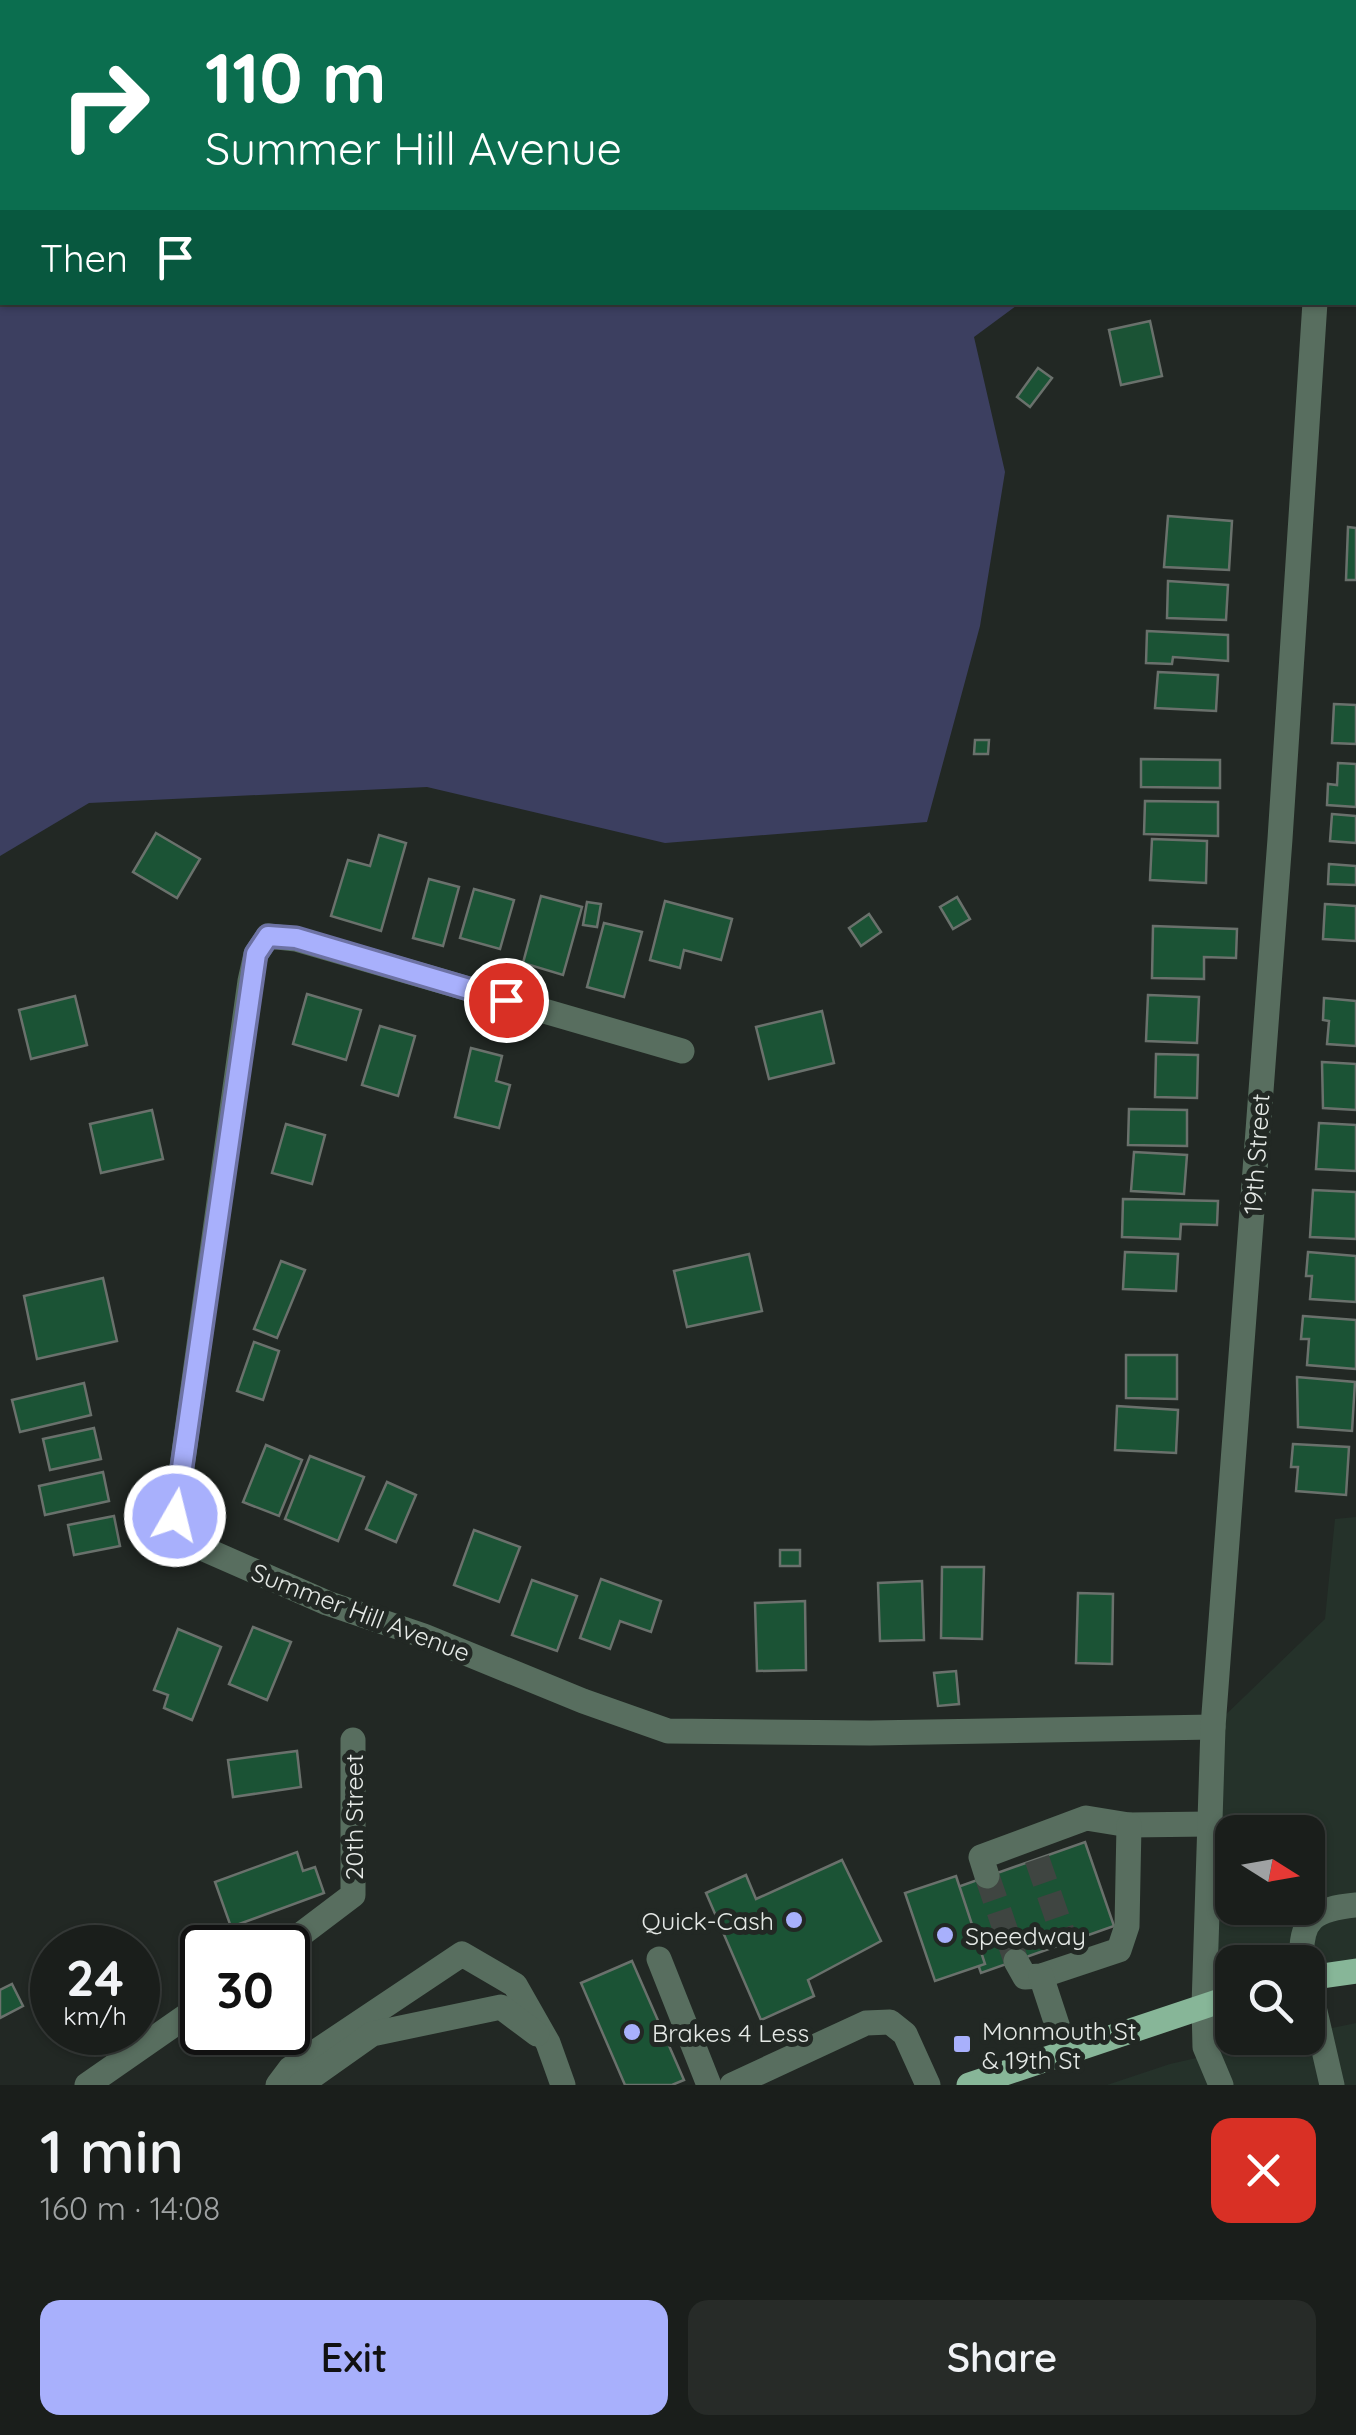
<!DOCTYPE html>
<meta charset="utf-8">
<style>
:root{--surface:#1a1e1b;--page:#272b28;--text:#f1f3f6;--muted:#9fa2a3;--line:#383c3a;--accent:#a8b0fc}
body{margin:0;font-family:Quicksand,sans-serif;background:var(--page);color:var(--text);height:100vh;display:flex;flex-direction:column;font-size:38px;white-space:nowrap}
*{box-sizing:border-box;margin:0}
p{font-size:32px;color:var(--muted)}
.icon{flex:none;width:55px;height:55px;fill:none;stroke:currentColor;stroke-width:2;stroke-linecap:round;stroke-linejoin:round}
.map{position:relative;height:2085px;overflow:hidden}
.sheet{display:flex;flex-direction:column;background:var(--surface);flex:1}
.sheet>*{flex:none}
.top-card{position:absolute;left:0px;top:0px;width:1358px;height:305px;box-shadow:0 2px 8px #0004,0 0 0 2px var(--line);background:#0b6e4f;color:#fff;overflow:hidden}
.needle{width:65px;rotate:101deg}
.fabs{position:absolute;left:1215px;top:1815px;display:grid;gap:20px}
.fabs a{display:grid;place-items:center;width:110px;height:110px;border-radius:20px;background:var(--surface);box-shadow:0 2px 8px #0004,0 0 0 2px var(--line);font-size:50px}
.speed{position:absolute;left:30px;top:1925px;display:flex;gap:20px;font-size:50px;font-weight:700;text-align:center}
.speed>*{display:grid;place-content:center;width:130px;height:130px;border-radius:50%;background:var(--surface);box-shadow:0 2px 8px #0004,0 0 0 2px var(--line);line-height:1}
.speed small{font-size:25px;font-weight:400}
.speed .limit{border:5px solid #111;border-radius:15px;background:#fff;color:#111}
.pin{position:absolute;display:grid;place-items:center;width:85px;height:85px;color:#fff;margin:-42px;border:5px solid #fff;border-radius:50%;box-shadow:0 2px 10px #0007}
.me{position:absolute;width:110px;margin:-55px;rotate:8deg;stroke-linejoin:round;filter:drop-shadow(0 0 8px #0008)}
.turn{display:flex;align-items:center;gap:35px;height:210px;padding:0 40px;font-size:45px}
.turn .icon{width:130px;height:130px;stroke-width:2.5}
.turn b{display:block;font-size:70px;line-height:85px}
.then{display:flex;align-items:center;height:95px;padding:0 40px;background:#0003;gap:20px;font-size:38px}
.round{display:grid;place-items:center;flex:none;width:105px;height:105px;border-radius:20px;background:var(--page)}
.overview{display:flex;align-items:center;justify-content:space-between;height:170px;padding:0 40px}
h1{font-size:60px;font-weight:600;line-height:75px}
.button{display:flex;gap:20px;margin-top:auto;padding:20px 40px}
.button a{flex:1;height:115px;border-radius:20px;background:var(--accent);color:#111;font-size:40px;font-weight:600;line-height:115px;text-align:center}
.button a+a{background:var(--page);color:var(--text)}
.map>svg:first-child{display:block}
.built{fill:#25322a;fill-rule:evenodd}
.green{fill:#3c3f60}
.building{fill:#1b5335;stroke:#6a716c;stroke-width:2.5}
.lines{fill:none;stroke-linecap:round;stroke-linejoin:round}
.minor-tunnel{stroke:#3f4541;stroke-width:25;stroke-dasharray:25 12;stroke-linecap:butt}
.minor{stroke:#586e5f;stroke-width:25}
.major{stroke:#87b698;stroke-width:25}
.route-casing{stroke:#6d72a4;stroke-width:25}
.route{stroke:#a8b0fc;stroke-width:18}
.poi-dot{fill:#a8b0fc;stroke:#222824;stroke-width:4}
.labels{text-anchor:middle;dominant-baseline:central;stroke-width:10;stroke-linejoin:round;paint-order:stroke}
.street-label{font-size:25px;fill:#e5e9e6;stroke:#222824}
.poi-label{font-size:25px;fill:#e5e9e6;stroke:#222824;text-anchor:start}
</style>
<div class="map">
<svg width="1356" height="2085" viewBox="0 0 1356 2085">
<rect width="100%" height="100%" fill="#222824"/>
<g class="built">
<path d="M1356 1517V1971L1308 1978V1962H1232V1997L1204 2006 1213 1727 1325 1619 1335 1519ZM1232 1832H1308V1908H1232Z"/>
<path d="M1356 2023V2085H1107L1170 2064 1284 2038H1308V2033Z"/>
</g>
<g class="green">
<path d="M0 0H518L2 2V302L1020 303 974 337 1005 472 980 626 927 822 665 843 427 787 89 803 0 856Z"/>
<path d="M790 0H1063L1065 2H793Z"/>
</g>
<g class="building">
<path d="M571 0H644L646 2H572Z"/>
<path d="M1150 321 1162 376 1121 385 1109 330Z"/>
<path d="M1038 368 1052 378 1030 407 1017 397Z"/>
<path d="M1168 516 1232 521 1229 570 1164 567Z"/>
<path d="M1348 527 1356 528V580H1346Z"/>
<path d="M1168 581 1228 585 1226 620 1167 618Z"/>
<path d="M1147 631 1228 635V661L1173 657 1172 664 1146 663Z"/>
<path d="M1158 672 1218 675 1216 711 1155 708Z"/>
<path d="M1334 704 1356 705V744L1332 743Z"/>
<path d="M975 740H989L988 754H974Z"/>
<path d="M1141 759 1220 760V788L1141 787Z"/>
<path d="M1338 763 1356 764V807L1327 805 1328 784 1337 785Z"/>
<path d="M1145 801 1218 802V836L1144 834Z"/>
<path d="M1332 814 1356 816V843L1330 841Z"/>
<path d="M156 833 200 859 177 898 133 872Z"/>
<path d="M379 835 406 843 381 931 331 916 348 860 370 866Z"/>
<path d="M1152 839 1207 841 1206 883 1150 880Z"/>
<path d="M1329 864 1356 866V885L1328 884Z"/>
<path d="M429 879 459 887 443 946 413 938Z"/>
<path d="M474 889 514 900 500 949 460 938Z"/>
<path d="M541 896 582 907 563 975 523 963Z"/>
<path d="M957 897 970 919 953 929 940 907Z"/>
<path d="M665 901 732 919 721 960 684 950 680 968 650 960Z"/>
<path d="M587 902 601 904 597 927 583 925Z"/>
<path d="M1325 904 1356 906V941L1323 939Z"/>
<path d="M869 914 881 932 861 946 849 928Z"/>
<path d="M604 923 642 932 624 997 587 987Z"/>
<path d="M1153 926 1237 929 1236 958 1204 957V979L1152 978Z"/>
<path d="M307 994 361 1010 346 1060 293 1044Z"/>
<path d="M1148 995 1199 997 1197 1043 1146 1041Z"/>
<path d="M75 996 87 1045 31 1059 19 1010Z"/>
<path d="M1324 998 1356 1001V1046L1327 1044 1329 1021 1323 1020Z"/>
<path d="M822 1011 834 1063 769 1079 756 1027Z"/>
<path d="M380 1026 415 1036 398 1096 362 1085Z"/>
<path d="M471 1048 502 1056 496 1081 510 1085 499 1128 455 1117Z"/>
<path d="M1156 1054 1198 1055 1197 1098 1155 1097Z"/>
<path d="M1322 1062 1356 1064V1110L1323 1108Z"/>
<path d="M1129 1109 1187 1110V1146L1128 1145Z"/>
<path d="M152 1110 163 1159 101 1173 90 1124Z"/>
<path d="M1319 1123 1356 1125V1171L1316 1169Z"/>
<path d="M286 1124 325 1135 312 1184 272 1173Z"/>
<path d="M1134 1152 1187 1155 1184 1194 1131 1191Z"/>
<path d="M1313 1190 1356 1192V1239L1310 1237Z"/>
<path d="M1123 1199 1218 1201 1217 1225 1181 1224 1180 1239 1122 1237Z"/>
<path d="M1125 1252 1178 1254 1176 1291 1123 1289Z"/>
<path d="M1308 1252 1356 1256V1302L1310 1299 1312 1276H1306Z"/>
<path d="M749 1254 762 1311 687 1327 674 1271Z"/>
<path d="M281 1261 305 1270 277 1338 254 1329Z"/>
<path d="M103 1278 117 1341 37 1359 24 1296Z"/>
<path d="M1303 1316 1356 1320V1369L1307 1365 1309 1339H1301Z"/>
<path d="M254 1342 279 1351 263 1400 237 1391Z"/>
<path d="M1126 1355H1177V1399L1126 1398Z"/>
<path d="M1297 1377 1355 1382 1352 1431 1298 1427Z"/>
<path d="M84 1383 91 1415 20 1432 12 1400Z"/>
<path d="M1117 1406 1178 1410 1176 1453 1115 1450Z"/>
<path d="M94 1428 101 1459 50 1470 43 1439Z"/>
<path d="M1293 1444 1349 1447 1346 1495 1296 1491 1298 1467H1291Z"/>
<path d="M266 1445 302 1460 279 1516 243 1502Z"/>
<path d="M310 1456 364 1477 338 1541 285 1519Z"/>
<path d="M103 1472 109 1501 45 1515 39 1486Z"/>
<path d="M387 1482 416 1495 396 1542 366 1529Z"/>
<path d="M114 1516 120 1546 74 1555 68 1525Z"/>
<path d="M474 1530 520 1547 499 1602 454 1585Z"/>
<rect x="780" y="1550" width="20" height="16"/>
<path d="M942 1567H984L982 1639 941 1638Z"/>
<path d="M601 1579 661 1601 651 1632 620 1621 610 1649 580 1638Z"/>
<path d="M532 1580 577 1596 557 1651 512 1635Z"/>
<path d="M922 1581 924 1640 880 1641 878 1583Z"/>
<path d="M1078 1593 1113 1594 1112 1664 1076 1663Z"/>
<path d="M805 1601 806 1670 757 1671 755 1603Z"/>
<path d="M253 1627 291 1642 267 1700 229 1684Z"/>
<path d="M178 1629 221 1647 192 1720 164 1708 168 1695 154 1690Z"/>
<path d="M956 1671 959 1704 938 1706 934 1673Z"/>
<path d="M297 1751 301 1787 233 1797 228 1760Z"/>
<path d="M1085 1842 1114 1926 981 1973 952 1889Z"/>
<path d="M297 1852 303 1871 315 1867 324 1893 231 1927 215 1882Z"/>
<path d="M842 1860 881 1941 808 1980 814 1996 761 2020 706 1893 746 1875 756 1899Z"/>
<path d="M956 1876 985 1964 935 1981 905 1893Z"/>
<path d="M632 1961 684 2080 672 2085H625L581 1983Z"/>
<path d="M12 1984 23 2006 0 2018V1990Z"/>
<path d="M52 1986V2014L41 1991Z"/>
</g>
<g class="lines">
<g class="minor-tunnel">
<path d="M1037 1859 1066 1943"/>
<path d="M987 1876 1016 1961"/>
</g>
<g class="minor">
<path d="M1322 0 1323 2"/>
<path d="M682 1051 296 939 268 936 256 954 250 981 175 1516 188 1542 327 1603 424 1636 583 1701 668 1731 870 1733 1213 1727"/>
<path d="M987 1876 981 1857 1086 1818 1129 1825 1210 1824"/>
<path d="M283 1948 353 1895V1740"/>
<path d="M659 1959 709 2085"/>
<path d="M1016 1961 1025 1977 1041 1976 1119 1950 1127 1926 1129 1825"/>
<path d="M1302 1962C1299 1918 1315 1909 1356 1905"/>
<path d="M1041 1976 1066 2052"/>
<path d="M1308 1981 1332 2085"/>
<path d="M87 2085 202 2005"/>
<path d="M278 2085 290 2069 462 1954 515 1985 548 2043 563 2085"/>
<path d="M300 2085 372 2034 501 2007 537 2034"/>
<path d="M732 2085 866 2023 890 2022 905 2034 928 2085"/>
<path d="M1221 2085 1205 2047 1204 2006 1213 1727 1280 839 1315 302"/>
</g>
<g class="major">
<path d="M1308 1978 1356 1971"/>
<path d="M969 2085 1232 1997"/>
</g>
</g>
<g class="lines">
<g class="route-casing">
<path id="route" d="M175 1516 256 954 268 936 296 938 506 1000"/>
</g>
<use href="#route" class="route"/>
</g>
<g class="poi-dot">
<circle cx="794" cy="1920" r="10"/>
<circle cx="945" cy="1935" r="10"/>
<circle cx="632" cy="2032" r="10"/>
<rect x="952" y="2034" width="20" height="20" rx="5"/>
</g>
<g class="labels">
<g class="street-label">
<text transform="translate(1256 1154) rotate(-86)">19th Street</text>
<text transform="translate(361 1612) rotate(21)">Summer Hill Avenue</text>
<text transform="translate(353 1817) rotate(-90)">20th Street</text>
</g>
<g class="poi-label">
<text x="774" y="1920" text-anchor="end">Quick-Cash</text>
<text x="965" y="1935">Speedway</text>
<text x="982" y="2030">Monmouth St<tspan x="982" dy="29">&amp; 19th St</tspan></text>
<text x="652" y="2032">Brakes 4 Less</text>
</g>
</g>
</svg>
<div class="fabs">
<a><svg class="needle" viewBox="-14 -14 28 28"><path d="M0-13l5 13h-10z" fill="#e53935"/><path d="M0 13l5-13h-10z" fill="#9fa2a3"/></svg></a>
<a><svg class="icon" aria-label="search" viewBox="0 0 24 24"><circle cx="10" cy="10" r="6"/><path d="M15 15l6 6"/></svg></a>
</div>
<div class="speed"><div>24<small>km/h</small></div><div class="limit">30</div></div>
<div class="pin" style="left:506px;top:1000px;background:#d93025"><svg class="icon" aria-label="arrive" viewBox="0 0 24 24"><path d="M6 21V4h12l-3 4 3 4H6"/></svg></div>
<svg class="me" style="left:175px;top:1516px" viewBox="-20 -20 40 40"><circle r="17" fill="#a8b0fc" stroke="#fff" stroke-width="3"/><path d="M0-11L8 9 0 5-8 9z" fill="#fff"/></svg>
<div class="top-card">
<div class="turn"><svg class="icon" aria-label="right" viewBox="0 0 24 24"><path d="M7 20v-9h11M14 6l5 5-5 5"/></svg><div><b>110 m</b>Summer Hill Avenue</div></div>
<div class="then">Then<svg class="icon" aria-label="arrive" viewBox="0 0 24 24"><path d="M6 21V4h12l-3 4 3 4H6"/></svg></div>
</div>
</div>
<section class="sheet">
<div class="overview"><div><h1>1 min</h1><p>160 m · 14:08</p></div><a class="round" style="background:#d93025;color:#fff"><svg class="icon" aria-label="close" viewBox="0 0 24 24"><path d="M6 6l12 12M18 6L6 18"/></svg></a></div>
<div class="button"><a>Exit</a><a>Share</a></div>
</section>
